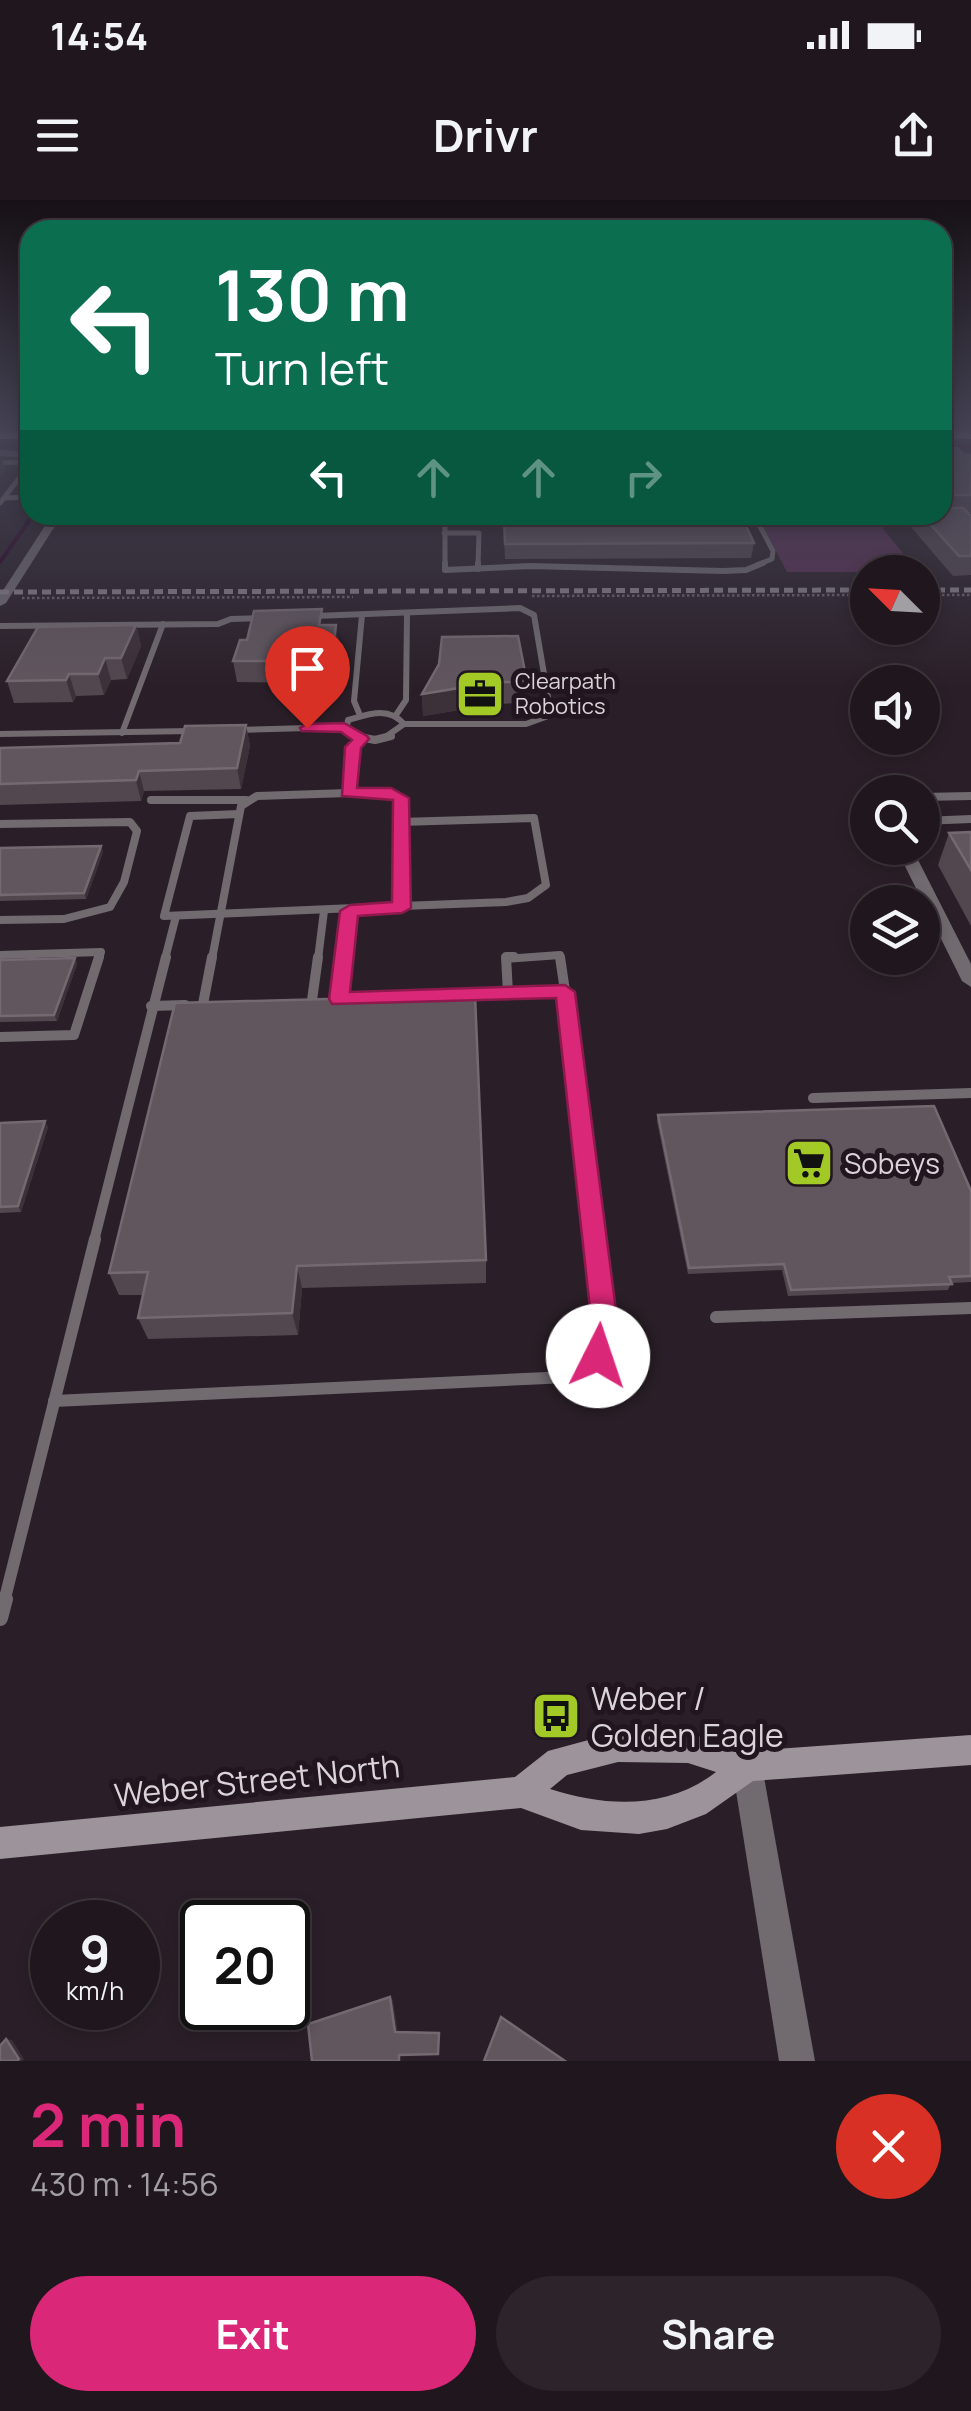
<!DOCTYPE html>
<meta charset="utf-8">
<style>
:root{--surface:#20171e;--page:#2d242b;--text:#f1f3f6;--muted:#a29fa4;--line:#3d363c;--accent:#db2777}
body{margin:0;font-family:Manrope,sans-serif;background:var(--page);color:var(--text);height:100vh;display:flex;flex-direction:column;font-size:38px;white-space:nowrap}
*{box-sizing:border-box;margin:0}
p{font-size:32px;color:var(--muted)}
.icon{flex:none;width:55px;height:55px;fill:none;stroke:currentColor;stroke-width:2;stroke-linecap:round;stroke-linejoin:round}
.map{position:relative;height:1861px;overflow:hidden}
.sheet{display:flex;flex-direction:column;background:var(--surface);flex:1}
.sheet>*{flex:none}
.guide{position:absolute;left:20px;top:20px;width:932px;height:305px;border-radius:30px;box-shadow:0 5px 15px #0003,0 0 0 2px var(--line);background:#0b6e4f;color:#fff;overflow:hidden}
.needle{width:65px;rotate:294deg}
.controls{position:absolute;left:850px;top:355px;display:grid;gap:20px}
.controls a{display:grid;place-items:center;width:90px;height:90px;border-radius:50%;background:var(--surface);box-shadow:0 5px 15px #0003,0 0 0 2px var(--line);font-size:50px}
.speed{position:absolute;left:30px;top:1700px;display:flex;gap:20px;font-size:50px;font-weight:700;text-align:center}
.speed>*{display:grid;place-content:center;width:130px;height:130px;border-radius:50%;background:var(--surface);box-shadow:0 5px 15px #0003,0 0 0 2px var(--line);line-height:1}
.speed small{font-size:25px;font-weight:400}
.speed .limit{border:5px solid #111;border-radius:15px;background:#fff;color:#111}
.pin{position:absolute;display:grid;place-items:center;width:85px;height:85px;color:#fff;margin:-102px -42px;border-radius:50% 50% 50% 0;rotate:-45deg;box-shadow:0 0 10px #0007}
.pin .icon{rotate:45deg}
.me{position:absolute;width:110px;margin:-55px;rotate:4deg;stroke-linejoin:round;filter:drop-shadow(0 0 8px #0008)}
.turn{display:flex;align-items:center;gap:35px;height:210px;padding:0 30px;font-size:45px}
.turn .icon{width:130px;height:130px;stroke-width:2.5}
.turn b{display:block;font-size:70px;line-height:85px}
.lanes{display:flex;align-items:center;height:95px;padding:0 30px;background:#0003;justify-content:center;gap:50px;direction:ltr}
.lanes .off{opacity:.35}
.round{display:grid;place-items:center;flex:none;width:105px;height:105px;border-radius:52px;background:var(--page)}
.summary{display:flex;align-items:center;justify-content:space-between;height:170px;padding:0 30px}
h1{font-size:60px;font-weight:700;line-height:75px;color:var(--accent)}
.action{display:flex;gap:20px;margin-top:auto;padding:20px 30px}
.action a{flex:1;height:115px;border-radius:60px;background:var(--accent);color:#fff;font-size:40px;font-weight:700;line-height:115px;text-align:center}
.action a+a{background:var(--page);color:var(--text)}
.status{display:flex;justify-content:space-between;align-items:center;height:70px;padding:0 50px;background:var(--surface);direction:ltr}
.status svg{height:28px;fill:currentColor}
header{display:flex;justify-content:space-between;align-items:center;height:130px;padding:0 30px;background:var(--surface);font-size:45px;font-weight:700}
.map>svg:first-child{display:block}
.green{fill:#572e51}
.lines{fill:none;stroke-linecap:round;stroke-linejoin:round}
.stream{stroke:#270023;stroke-width:4}
.path-far1{stroke:#6c636a;stroke-width:2.5;stroke-dasharray:2.5 2.5;stroke-linecap:butt}
.path{stroke:#6c636a;stroke-width:4;stroke-dasharray:5 5;stroke-linecap:butt}
.service-far5{stroke:#716b70;stroke-width:5}
.service-far4{stroke:#716b70;stroke-width:6}
.service-far3{stroke:#716b70;stroke-width:8}
.service-far2{stroke:#716b70;stroke-width:10}
.service-far1{stroke:#716b70;stroke-width:12}
.service{stroke:#716b70;stroke-width:16}
.minor{fill:#716b70;fill-rule:evenodd}
.tertiary{fill:#716b70;fill-rule:evenodd}
.secondary{fill:#9d949b;fill-rule:evenodd}
.motorway{fill:#dfd0dc;fill-rule:evenodd}
.rail{stroke:#898188;stroke-width:5;stroke-dasharray:9 5;stroke-linecap:butt}
.wall{fill:#52474f}
.shaded-wall{fill:#3c3039}
.building{fill:#61565e;stroke:#746971;stroke-width:2.5}
.route{fill:#db2777;stroke:#8e194d;stroke-width:2.5}
.labels{text-anchor:middle;dominant-baseline:central;stroke-width:10;stroke-linejoin:round;paint-order:stroke}
.far-poi-label{font-size:22px;fill:#dad3d9;stroke:#21161f;text-anchor:start}
.poi-label{font-size:28px;fill:#dad3d9;stroke:#21161f;text-anchor:start}
.near-poi-label{font-size:32px;fill:#dad3d9;stroke:#21161f;text-anchor:start}
.near-street-label{font-size:32px;fill:#dad3d9;stroke:#21161f}
</style>
<div class="status"><b>14:54</b><svg viewBox="0 0 49 12"><path d="M0 12V9h3v3zM5 12V6h3v6zM10 12V3h3v9zM15 12V0h3v12zM26 1h20v11H26zM47 4h2v5h-2z"/></svg></div>
<header><svg class="icon" aria-label="menu" viewBox="0 0 24 24"><path d="M4 6h16M4 12h16M4 18h16"/></svg>Drivr<svg class="icon" aria-label="share" viewBox="0 0 24 24"><path d="M12 15V3M7 8l5-5 5 5M5 13v7h14v-7"/></svg></header>
<div class="map">
<svg width="971" height="1861" viewBox="0 0 971 1861">
<rect width="100%" height="100%" fill="#2a1f28"/>
<path class="green" d="M757 315H872L918 372H787Z"/>
<g class="lines">
<g class="stream">
<path d="M942 247H971"/>
<path d="M0 362 33 315"/>
</g>
<g class="path-far1">
<path d="M922 395H971"/>
<path d="M532 396 868 395"/>
<path d="M22 398 353 397"/>
<path d="M896 758H901"/>
</g>
<path class="path" d="M896 758H901"/>
<g class="service-far5">
<path d="M0 263 24 262 23 273 0 303"/>
<path d="M4 298 30 297"/>
<path d="M445 315V365"/>
<path d="M754 315 773 351 772 359 757 365"/>
<path d="M445 324H478V315"/>
<path d="M444 333H479L478 365"/>
</g>
<g class="service-far4">
<path d="M445 363V370L530 366 723 371 746 370 763 363"/>
<path d="M478 369V363"/>
<path d="M314 416 520 408 534 415 551 515 526 524H404"/>
<path d="M0 426 218 424 231 419 262 418"/>
<path d="M359 513 354 501 362 415"/>
<path d="M396 515 406 500 407 414"/>
<path d="M235 530 344 527"/>
<path d="M122 533 163 424"/>
<path d="M0 534 193 531"/>
<path d="M361 538 346 532 348 520C369 514 388 506 404 524L384 538"/>
</g>
<g class="service-far3">
<path d="M354 536 375 540 391 536"/>
<path d="M348 593 397 595 401 598 400 622"/>
<path d="M922 597 971 596"/>
<path d="M151 600H246"/>
<path d="M239 614 190 616 164 716 402 706"/>
<path d="M534 618 546 685 528 698 506 702 402 706 400 622Z"/>
<path d="M0 624 130 622 137 631 124 682 110 707 64 719 0 720"/>
<path d="M0 755 101 752 99 759"/>
<path d="M165 759 176 716"/>
<path d="M212 759 241 606 257 596 348 593 353 547 362 539"/>
<path d="M318 759 324 711"/>
<path d="M344 759 350 711"/>
<path d="M506 759 560 755 561 759"/>
</g>
<g class="service-far2">
<path d="M560 757 565 791"/>
<path d="M508 793 506 757H514"/>
<path d="M357 798 565 791 595 1041"/>
<path d="M339 799 344 757"/>
<path d="M312 800 318 757"/>
<path d="M203 804 212 757"/>
<path d="M151 806 185 805"/>
<path d="M0 837 74 835 99 757"/>
<path d="M813 898 971 893"/>
<path d="M94 1041 166 757"/>
</g>
<g class="service-far1">
<path d="M716 1117 971 1108"/>
<path d="M54 1201 568 1177C623 1158 600 1083 595 1039"/>
<path d="M4 1402 95 1039"/>
</g>
<path class="service" d="M0 1418 5 1399"/>
<g class="minor">
<path d="M971 615V623L922 625V617Z"/>
<path d="M896 648H912L971 764V787L962 781Z"/>
</g>
<g class="tertiary">
<path d="M0 250 30 252V258L0 256Z"/>
<path d="M52 315H62L6 403 0 406V395Z"/>
<path d="M747 1551 758 1555 762 1566 815 1861H779L732 1566 736 1555Z"/>
</g>
<path class="secondary" d="M618 1532 688 1533 747 1551 971 1535V1565L753 1581 706 1614 667 1629 639 1634 581 1630 521 1608 0 1659V1627L515 1577 548 1551ZM618 1562 688 1563 716 1572C667 1610 606 1607 550 1589L567 1575Z"/>
<g class="motorway">
<path d="M942 230 971 231V239L942 238Z"/>
<rect x="0" y="231" width="30" height="8"/>
</g>
<g class="rail">
<path d="M922 390H971"/>
<path d="M0 392 868 390"/>
</g>
</g>
<g class="wall">
<path d="M942 248 964 255H971V313H968L971 316V375L953 376 911 327 914 315H942Z"/>
<path d="M503 315H741L754 343 751 358 505 359Z"/>
<path d="M136 425 141 446 127 479 111 480 104 495 76 496 73 502 14 503 7 481Z"/>
<path d="M324 425H336L338 445 333 483 237 482 233 461 247 440Z"/>
<path d="M439 464 527 482 526 503 496 504 423 516 422 494Z"/>
<path d="M246 525 250 546 241 589 144 591 141 601 0 605V548L180 543Z"/>
<path d="M971 632V726L938 665 949 633Z"/>
<path d="M101 646 103 652 86 699 0 701V648Z"/>
<path d="M75 758 77 764 57 821 0 822V760Z"/>
<path d="M658 915 971 991V1082L951 1083 948 1090 788 1096 782 1070 688 1074 657 921Z"/>
<path d="M0 923 48 927 21 1012 0 1013Z"/>
<path d="M486 1060V1083L302 1088 298 1135 148 1139 138 1118 143 1095H119L109 1073Z"/>
</g>
<g class="shaded-wall">
<path d="M2 257 5 270 0 277V259Z"/>
<path d="M136 425 141 446 127 479 121 458Z"/>
<path d="M336 425 338 445 333 483 331 461Z"/>
<path d="M105 458 111 480 104 495 98 474Z"/>
<path d="M69 474 76 496 73 502 66 480Z"/>
<path d="M496 482V504L423 516 422 494Z"/>
<path d="M246 525 250 546 241 589 237 568Z"/>
<path d="M139 571 144 591 141 601 136 580Z"/>
<path d="M101 646 103 652 86 699 84 693Z"/>
<path d="M75 758 77 764 57 821 54 815Z"/>
<path d="M45 921 48 927 21 1012 18 1006Z"/>
<path d="M297 1066 302 1088 298 1135 292 1113Z"/>
<path d="M390 1797 393 1800 398 1834 395 1832Z"/>
<path d="M6 1839 12 1840 24 1859 22 1861H17Z"/>
</g>
<g class="building">
<path d="M942 248H957L964 255H971V295H950L942 287Z"/>
<path d="M942 308H963L971 316V356H959L922 315H942Z"/>
<path d="M504 315H741L754 343 505 344Z"/>
<path d="M322 409 319 425H336L331 461H233L240 440H247L254 411Z"/>
<path d="M136 425 121 458H105L98 474H69L66 480 7 481 38 427Z"/>
<path d="M518 436 527 482H496L422 494 439 464 442 437Z"/>
<path d="M246 525 237 568 139 571 136 580 0 584V548L180 543 185 526Z"/>
<path d="M971 632V670L949 633Z"/>
<path d="M101 646 84 693 0 695V648Z"/>
<path d="M75 758 54 815 0 816V760Z"/>
<path d="M475 795 486 1060 297 1066 292 1113 138 1118 148 1072 109 1073 175 803Z"/>
<path d="M934 906 971 991V1076L949 1077 952 1084 791 1090 784 1064 689 1068 658 915Z"/>
<path d="M45 921 18 1006 0 1007V923Z"/>
<path d="M390 1797 395 1832 439 1833 438 1854 399 1855V1861H312L308 1824Z"/>
<path d="M501 1817 565 1861H484Z"/>
<path d="M6 1839 19 1859 17 1861H0V1846Z"/>
</g>
<linearGradient id="sky" x2="0" y2="1"><stop stop-color="#171116"/><stop offset="0.47" stop-color="#444253"/><stop offset="1" stop-color="#444253" stop-opacity="0"/></linearGradient>
<rect width="971" height="489" fill="url(#sky)"/>
<path class="route" d="M307 524 344 523 367 536 369 539 361 548 357 588H391L409 598 411 708 402 713 358 716 350 792 565 785 575 792 617 1118 608 1165 598 1168 589 1165 585 1156 591 1118 556 798 332 804 329 799 340 711 350 705 392 702 393 600 342 596 345 547 352 540 341 532 302 531 300 528Z"/>
<defs>
<g id="office-square" transform="scale(2.5)"><rect x="-9" y="-9" width="18" height="18" rx="4" fill="#a3c926" stroke="#21161f"/><path d="M-6-3h4V-5.5h4V-3h4V5H-6ZM-1-4.5V-3h2v-1.5ZM-6 0V1H6V0Z" fill="#111"/></g>
<g id="supermarket-square" transform="scale(2.5)"><rect x="-9" y="-9" width="18" height="18" rx="4" fill="#a3c926" stroke="#21161f"/><path d="M-6-5.5h2.5l.6 2H6L4.5 2H-2.5L-4.4-4H-6ZM-1.5 3.2a1.3 1.3 0 1 0 .1 0ZM3 3.2a1.3 1.3 0 1 0 .1 0Z" fill="#111"/></g>
<g id="bus-square" transform="scale(2.5)"><rect x="-9" y="-9" width="18" height="18" rx="4" fill="#a3c926" stroke="#21161f"/><path d="M-5-6H5V4H4V6H2V4H-2V6H-4V4H-5ZM-3.5-4V0h7V-4ZM-3.5 1.2v1.5H-2V1.2ZM2 1.2v1.5H3.5V1.2Z" fill="#111"/></g>
</defs>
<g fill-rule="evenodd">
<use href="#office-square" x="480" y="494"/>
<use href="#supermarket-square" x="809" y="963"/>
<use href="#bus-square" x="556" y="1516"/>
</g>
<g class="labels">
<g class="far-poi-label">
<text x="515" y="481">Clearpath<tspan x="515" dy="25">Robotics</tspan></text>
</g>
<g class="poi-label">
<text x="844" y="963">Sobeys</text>
</g>
<g class="near-poi-label">
<text x="591" y="1498">Weber /<tspan x="591" dy="37">Golden Eagle</tspan></text>
</g>
<g class="near-street-label">
<text transform="translate(257 1580) rotate(-6)">Weber Street North</text>
</g>
</g>
</svg>
<div class="controls">
<a><svg class="needle" viewBox="-14 -14 28 28"><path d="M0-13l5 13h-10z" fill="#e53935"/><path d="M0 13l5-13h-10z" fill="#a29fa4"/></svg></a>
<a><svg class="icon" aria-label="sound" viewBox="0 0 24 24"><path d="M4 9h4l5-4v14l-5-4H4zM17 9q2 3 0 6"/></svg></a>
<a><svg class="icon" aria-label="search" viewBox="0 0 24 24"><circle cx="10" cy="10" r="6"/><path d="M15 15l6 6"/></svg></a>
<a><svg class="icon" aria-label="layers" viewBox="0 0 24 24"><path d="M12 4l9 5-9 5-9-5zM3 14l9 5 9-5"/></svg></a>
</div>
<div class="speed"><div>9<small>km/h</small></div><div class="limit">20</div></div>
<div class="pin" style="left:307px;top:528px;background:#d93025"><svg class="icon" aria-label="arrive" viewBox="0 0 24 24"><path d="M6 21V4h12l-3 4 3 4H6"/></svg></div>
<svg class="me" style="left:598px;top:1156px" viewBox="-20 -20 40 40"><circle r="19" fill="#fff"/><path d="M0-13L10 11 0 6-10 11z" fill="#db2777"/></svg>
<div class="guide">
<div class="turn"><svg class="icon" aria-label="left" viewBox="0 0 24 24"><path d="M17 20v-9H6M10 6l-5 5 5 5"/></svg><div><b>130 m</b>Turn left</div></div>
<div class="lanes"><svg class="icon" aria-label="left" viewBox="0 0 24 24"><path d="M17 20v-9H6M10 6l-5 5 5 5"/></svg><svg class="icon off" aria-label="ahead" viewBox="0 0 24 24"><path d="M12 20V5M6 11l6-6 6 6"/></svg><svg class="icon off" aria-label="ahead" viewBox="0 0 24 24"><path d="M12 20V5M6 11l6-6 6 6"/></svg><svg class="icon off" aria-label="right" viewBox="0 0 24 24"><path d="M7 20v-9h11M14 6l5 5-5 5"/></svg></div>
</div>
</div>
<section class="sheet">
<div class="summary"><div><h1>2 min</h1><p>430 m · 14:56</p></div><a class="round" style="background:#d93025;color:#fff"><svg class="icon" aria-label="close" viewBox="0 0 24 24"><path d="M6 6l12 12M18 6L6 18"/></svg></a></div>
<div class="action"><a>Exit</a><a>Share</a></div>
</section>
